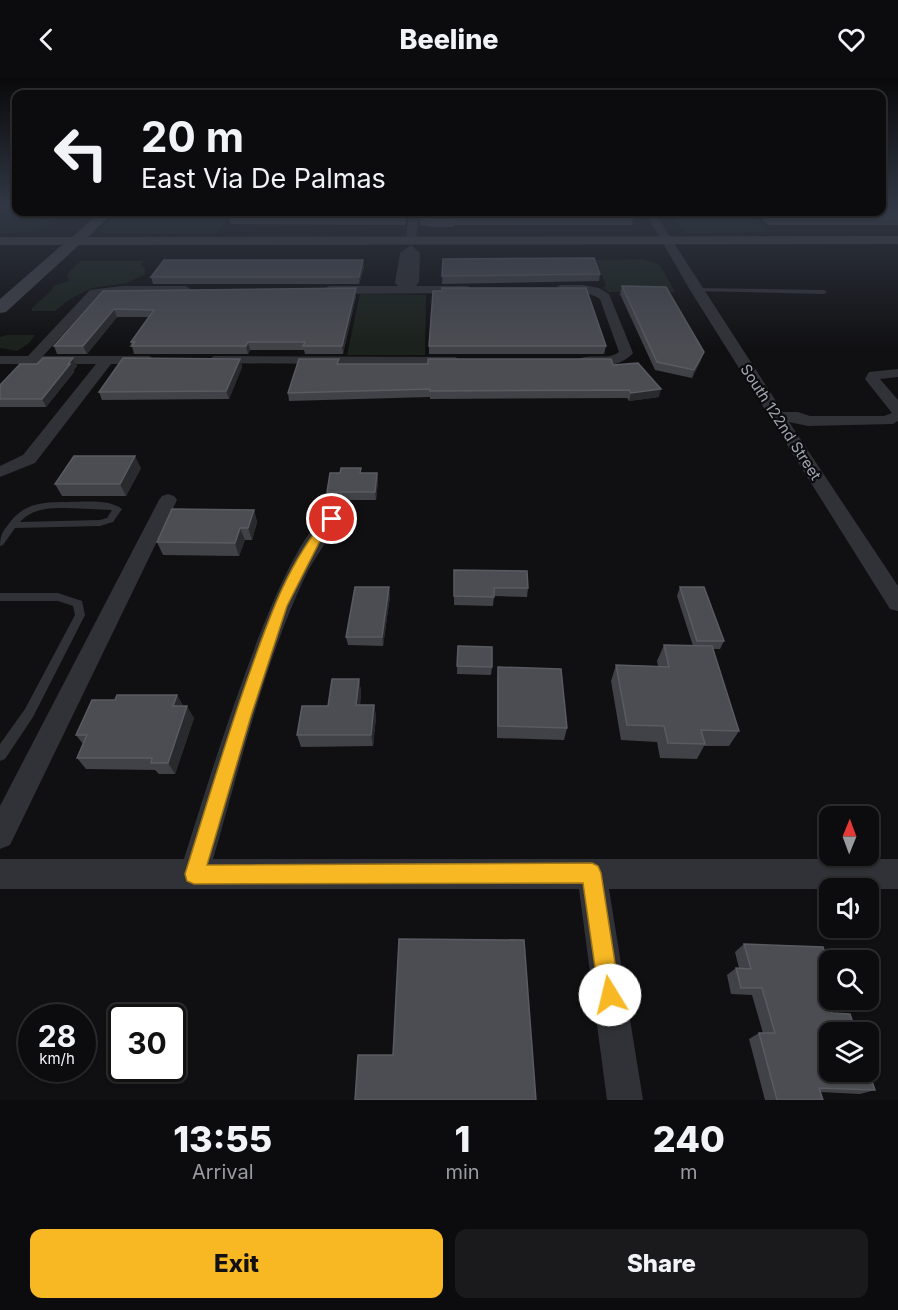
<!DOCTYPE html>
<style>
:root{--surface:#0c0c0e;--page:#1a1a1c;--text:#f1f3f6;--muted:#9a9b9e;--line:#2c2c2e;--accent:#f7b823}
body{margin:0;font-family:Inter,sans-serif;background:var(--page);color:var(--text);height:100vh;display:flex;flex-direction:column;font-size:22px;white-space:nowrap}
*{box-sizing:border-box;margin:0}
p{font-size:20px;color:var(--muted)}
.icon{flex:none;width:33px;height:33px;fill:none;stroke:currentColor;stroke-width:2;stroke-linecap:round;stroke-linejoin:round}
.map{position:relative;height:1022px;overflow:hidden}
.side{display:flex;flex-direction:column;background:var(--surface);flex:1}
.side>*{flex:none}
.banner{position:absolute;left:12px;top:12px;width:874px;height:126px;border-radius:12px;box-shadow:0 2px 4px #0004,0 0 0 2px var(--line);background:#0c0c0e;color:var(--text);overflow:hidden}
.needle{width:39px;rotate:1deg}
.tools{position:absolute;left:819px;top:728px;display:grid;gap:12px}
.tools a{display:grid;place-items:center;width:60px;height:60px;border-radius:12px;background:var(--surface);box-shadow:0 2px 4px #0004,0 0 0 2px var(--line);font-size:30px}
.speed{position:absolute;left:18px;top:926px;display:flex;gap:12px;font-size:30px;font-weight:700;text-align:center}
.speed>*{display:grid;place-content:center;width:78px;height:78px;border-radius:50%;background:var(--surface);box-shadow:0 2px 4px #0004,0 0 0 2px var(--line);line-height:1}
.speed small{font-size:15px;font-weight:400}
.speed .limit{border:3px solid #111;border-radius:9px;background:#fff;color:#111}
.pin{position:absolute;display:grid;place-items:center;width:51px;height:51px;color:#fff;margin:-26px;border:3px solid #fff;border-radius:50%;box-shadow:0 2px 6px #0007}
.me{position:absolute;width:66px;margin:-33px;rotate:351deg;stroke-linejoin:round;filter:drop-shadow(0 0 4px #0008)}
.turn{display:flex;align-items:center;gap:21px;height:126px;padding:0 30px;font-size:27px}
.turn .icon{width:78px;height:78px;stroke-width:2.5}
.turn b{display:block;font-size:42px;line-height:51px}
.eta{display:flex;justify-content:space-evenly;align-items:center;height:102px;text-align:center}
.eta b{font-size:36px;font-weight:800;line-height:42px}
.button{display:flex;gap:12px;margin-top:auto;padding:12px 30px}
.button a{flex:1;height:69px;border-radius:12px;background:var(--accent);color:#111;font-size:24px;font-weight:800;line-height:69px;text-align:center}
.button a+a{background:var(--page);color:var(--text)}
header{display:flex;justify-content:space-between;align-items:center;height:78px;padding:0 30px;background:var(--surface);font-size:27px;font-weight:800}
.map>svg:first-child{display:block}
.green{fill:#1b221c}
.lines{fill:none;stroke-linecap:round;stroke-linejoin:round}
.lane{fill:#313237;fill-rule:evenodd}
.street{fill:#313237;fill-rule:evenodd}
.secondary{fill:#3f4147;fill-rule:evenodd}
.wall{fill:#414247}
.shaded-wall{fill:#292a2d}
.building{fill:#4c4d53;stroke:#595b62;stroke-width:1.5}
.route{fill:#f7b823;stroke:#a17817;stroke-width:1.5}
.labels{text-anchor:middle;dominant-baseline:central;stroke-width:4.5;stroke-linejoin:round;paint-order:stroke}
.far-street-label{font-size:15px;fill:#a1a6b3;stroke:#0c0b0d}
</style>
<header><svg class="icon" aria-label="back" viewBox="0 0 24 24"><path d="M15 5l-7 7 7 7"/></svg>Beeline<svg class="icon" aria-label="heart" viewBox="0 0 24 24"><path d="M12 20l-8-8c-3-5 5-10 8-4 3-6 11-1 8 4z"/></svg></header>
<div class="map">
<svg width="898" height="1022" viewBox="0 0 898 1022">
<rect width="100%" height="100%" fill="#101012"/>
<g class="green">
<path d="M0 128H16V134H64C40 153 31 155 0 155Z"/>
<path d="M118 134H207L232 135 216 156 104 155 98 153Z"/>
<path d="M669 134H749L770 154 686 155Z"/>
<path d="M643 181 660 187 675 214H609L602 210 606 208 596 182Z"/>
<path d="M81 183H144L141 187 145 191V196L127 205 92 210 70 221 55 233H32V230L52 212 53 208 69 203 67 196Z"/>
<path d="M360 216 426 217 425 277H347Z"/>
<path d="M7 257H35L29 265 17 273 0 270V259Z"/>
</g>
<g class="lines">
<g class="lane">
<path d="M696 210 824 212 827 214 824 216 694 213 693 212Z"/>
<path d="M67 424C84 424 109 421 122 431L113 444 100 448 15 450 3 467 0 468C0 459 2 454 8 447 23 425 42 424 67 424ZM67 430 112 432 107 440 100 442 20 444C33 430 49 430 67 430Z"/>
<path d="M0 515H58L82 523 85 537 33 639 5 681 0 683V666L25 631 75 537 73 528 58 523H0Z"/>
</g>
<g class="street">
<path d="M409 134H419L416 162 411 165 406 162Z"/>
<path d="M645 134H654L783 334H798L810 338H884L892 335 865 301 869 294 898 291V299L880 301 898 322V343L893 346 808 348 789 344 898 508V533L890 531 690 212Z"/>
<path d="M411 167 420 175 419 204 416 208H468L474 212 472 215 329 216 323 212 329 208H398L395 205 400 175Z"/>
<path d="M584 207 599 210 609 216 633 275C623 288 588 295 576 283 587 273 606 284 619 274L600 221C585 210 566 220 554 211L560 207Z"/>
<path d="M122 208H186L192 212 186 216H122L98 218 43 278H149L156 282 149 286H111L35 385 0 399V388L23 377 96 286H0V278H28L90 212Z"/>
<path d="M214 278 455 279 462 283 455 287 209 285 207 282Z"/>
<path d="M168 416 174 418 177 422 10 767 0 771V728L159 422 162 418Z"/>
<path d="M332 435 339 437 341 441C329 461 315 478 305 499 264 585 240 689 213 781H898V811H609L643 1022H607L579 811H0V781H184C202 726 283 448 332 435Z"/>
</g>
<path class="secondary" d="M101 134H114L88 159 898 158V166L79 167 6 234 0 235V221L62 167H0V159H72Z"/>
</g>
<g class="wall">
<path d="M898 131V147H768L756 134H882Z"/>
<path d="M233 134H409L405 147 231 146 229 140Z"/>
<path d="M420 134 633 140 632 147H454V149H434L420 147Z"/>
<path d="M443 181 600 196 599 203 442 206Z"/>
<path d="M364 189 359 206H153L151 199Z"/>
<path d="M622 208 701 282 692 300 655 292 620 216Z"/>
<path d="M356 210V218L343 276H305L304 272H250L248 276H134L131 264 148 239H117L87 276H57L54 268 103 213Z"/>
<path d="M429 268H606L604 276H429Z"/>
<path d="M73 280 77 288 73 293 74 294 46 329H0V307L37 286Z"/>
<path d="M240 281 242 289 229 321 102 322 99 314Z"/>
<path d="M339 286 613 287 659 319 629 323 627 320 430 321V319L289 323 288 315Z"/>
<path d="M141 390 126 418H62L55 406Z"/>
<path d="M361 395H377L378 404 376 422H328L327 414Z"/>
<path d="M254 432 257 444 252 462H245L239 478 163 477 157 464Z"/>
<path d="M454 492 528 510 527 519 494 518 493 528 454 527Z"/>
<path d="M680 509 724 563 720 571H713L739 653 729 668H704L697 681 660 680 657 664 621 662 611 603 616 587 658 588 657 583 664 567 693 568 677 518Z"/>
<path d="M390 518 383 568 348 567 346 559Z"/>
<path d="M458 568 492 589 491 597 457 596Z"/>
<path d="M498 589 567 650 564 662 497 660V601Z"/>
<path d="M359 601 361 614 360 627H374L376 639 373 668 301 669 297 657Z"/>
<path d="M177 617 183 628 194 640 175 696H159L155 692 86 691 77 680 83 666 76 657 115 622Z"/>
<path d="M744 866 830 889V900L822 904 832 935 875 1012 860 1016 820 1014 823 1022H765L749 961 759 955H763L752 917 731 916 727 897 736 890H739L735 874Z"/>
</g>
<g class="shaded-wall">
<path d="M407 134H409L405 147V140Z"/>
<path d="M363 182 364 189 359 206V199Z"/>
<path d="M356 210V218L343 276 342 268Z"/>
<path d="M114 231 117 239 87 276 83 268Z"/>
<path d="M248 264 250 272 248 276 246 268Z"/>
<path d="M704 274 701 282 692 300 694 292Z"/>
<path d="M73 280 77 288 73 293 74 294 46 329 42 321Z"/>
<path d="M240 281 242 289 229 321 226 313Z"/>
<path d="M661 311 659 319 629 323 631 315Z"/>
<path d="M135 378 141 390 126 418 120 406Z"/>
<path d="M377 395 378 404 376 422 375 414Z"/>
<path d="M254 432 257 444 252 462 248 450Z"/>
<path d="M240 450 245 462 239 478 235 465Z"/>
<path d="M389 509 390 518 383 568 382 559Z"/>
<path d="M359 601 361 614 359 639 356 627Z"/>
<path d="M177 617 184 629 173 628Z"/>
<path d="M374 627 376 639 373 668 371 657Z"/>
<path d="M187 628 194 640 175 696 168 685Z"/>
</g>
<g class="building">
<path d="M882 130 898 131V141H771L764 134H882Z"/>
<path d="M233 134H407L405 140H229Z"/>
<path d="M420 134H629L633 140H454V142H434L420 140Z"/>
<path d="M594 180 600 196 442 198 443 181Z"/>
<path d="M164 182H363L359 199H151Z"/>
<path d="M622 208 666 209 704 274 694 292 657 284Z"/>
<path d="M356 210 342 268H303L305 264H248L246 268H131L135 264H131L154 232 114 231 83 268H54L103 213Z"/>
<path d="M442 210H586L606 268H429L433 213H442Z"/>
<path d="M43 280H73L68 286H70L42 321H0V307L20 286H37Z"/>
<path d="M123 280 240 281 226 313 99 314Z"/>
<path d="M299 281H339L337 286H428V281H611L613 287 638 285 661 311 631 315 629 312 430 313V311L288 315Z"/>
<path d="M74 378H135L120 406H55Z"/>
<path d="M341 390H361L360 395H377L375 414H327L330 395H340Z"/>
<path d="M172 431 254 432 248 450H240L235 465 157 464Z"/>
<path d="M454 492 527 493 528 510H494V519L454 518Z"/>
<path d="M355 509H389L382 559H346Z"/>
<path d="M680 509H704L724 563H697Z"/>
<path d="M664 567 712 568 739 653 701 652 705 666 668 665 664 648 627 647 616 587 669 589Z"/>
<path d="M458 568 492 569V589L457 588Z"/>
<path d="M498 589 561 591 567 650 498 648Z"/>
<path d="M332 601H359L356 627H374L371 657H297L302 628H328Z"/>
<path d="M117 617H177L173 628H187L168 685H151L152 680H77L87 657H76L92 622H115Z"/>
<path d="M399 861 524 862 536 1022H355L358 977H393Z"/>
<path d="M744 866 823 869 830 889V898H820L832 935 850 936 856 954H830V993H868V992L875 1012 819 1010 823 1022H777L759 955H775L762 910H741L736 890 751 891Z"/>
</g>
<linearGradient id="sky" x2="0" y2="1"><stop stop-color="#09090a"/><stop offset="0.47" stop-color="#313744"/><stop offset="1" stop-color="#313744" stop-opacity="0"/></linearGradient>
<rect width="898" height="271" fill="url(#sky)"/>
<path class="route" d="M332 437 338 441 319 465 287 528 251 638 207 787 592 785 598 788 601 795 620 917 617 925 610 928 602 925 599 917 583 805 194 806 187 803 185 796C205 732 224 668 246 605 267 546 286 486 328 438Z"/>
<g class="labels">
<g class="far-street-label">
<text transform="translate(781 344) rotate(57)">South 122nd Street</text>
</g>
</g>
</svg>
<div class="tools">
<a><svg class="needle" viewBox="-14 -14 28 28"><path d="M0-13l5 13h-10z" fill="#e53935"/><path d="M0 13l5-13h-10z" fill="#9a9b9e"/></svg></a>
<a><svg class="icon" aria-label="sound" viewBox="0 0 24 24"><path d="M4 9h4l5-4v14l-5-4H4zM17 9q2 3 0 6"/></svg></a>
<a><svg class="icon" aria-label="search" viewBox="0 0 24 24"><circle cx="10" cy="10" r="6"/><path d="M15 15l6 6"/></svg></a>
<a><svg class="icon" aria-label="layers" viewBox="0 0 24 24"><path d="M12 4l9 5-9 5-9-5zM3 14l9 5 9-5"/></svg></a>
</div>
<div class="speed"><div>28<small>km/h</small></div><div class="limit">30</div></div>
<div class="pin" style="left:332px;top:441px;background:#d93025"><svg class="icon" aria-label="arrive" viewBox="0 0 24 24"><path d="M6 21V4h12l-3 4 3 4H6"/></svg></div>
<svg class="me" style="left:610px;top:917px" viewBox="-20 -20 40 40"><circle r="19" fill="#fff"/><path d="M0-13L10 11 0 6-10 11z" fill="#f7b823"/></svg>
<div class="banner">
<div class="turn"><svg class="icon" aria-label="left" viewBox="0 0 24 24"><path d="M17 20v-9H6M10 6l-5 5 5 5"/></svg><div><b>20 m</b>East Via De Palmas</div></div>
</div>
</div>
<section class="side">
<div class="eta">
<div><b>13:55</b><p>Arrival</p></div>
<div><b>1</b><p>min</p></div>
<div><b>240</b><p>m</p></div>
</div>
<div class="button"><a>Exit</a><a>Share</a></div>
</section>
